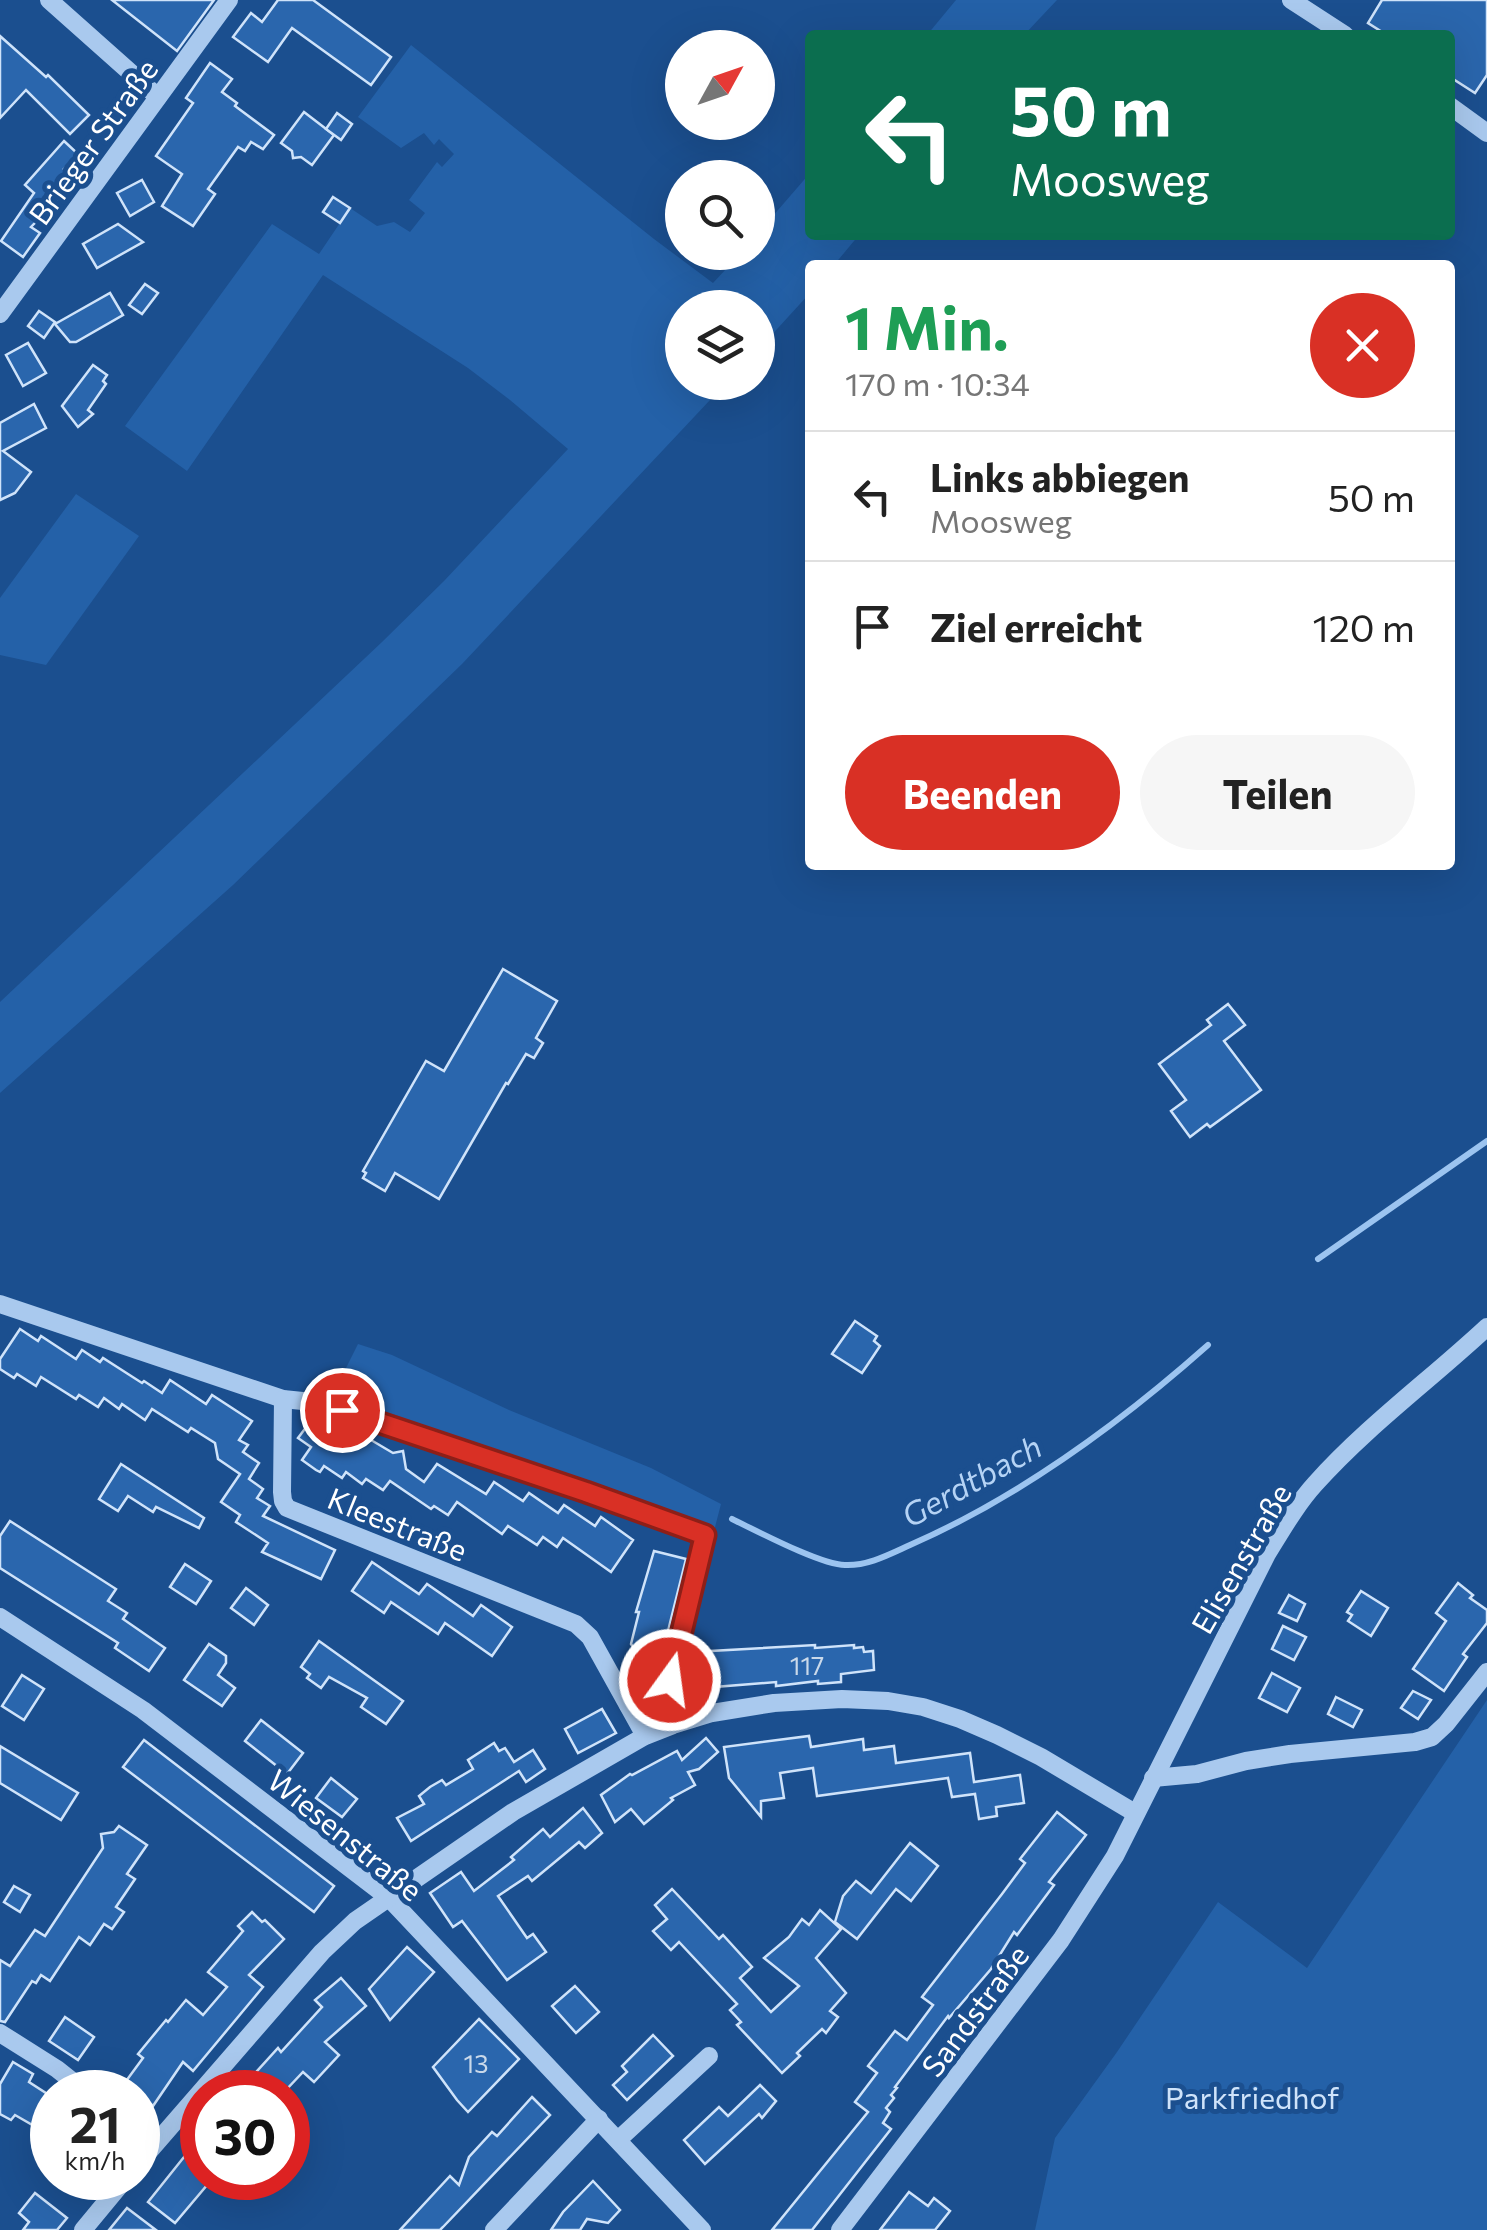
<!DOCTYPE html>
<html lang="de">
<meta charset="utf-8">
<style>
:root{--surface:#fff;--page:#f6f6f6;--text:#222;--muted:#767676;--line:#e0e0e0;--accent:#d93025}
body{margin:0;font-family:Commissioner,sans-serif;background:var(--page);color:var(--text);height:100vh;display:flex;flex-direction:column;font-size:38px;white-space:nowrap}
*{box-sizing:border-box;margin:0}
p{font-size:32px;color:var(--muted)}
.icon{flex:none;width:55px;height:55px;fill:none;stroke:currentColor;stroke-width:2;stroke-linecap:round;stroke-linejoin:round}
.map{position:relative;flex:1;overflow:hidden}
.side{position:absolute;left:805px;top:260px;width:650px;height:610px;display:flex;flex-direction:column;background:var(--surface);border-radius:10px;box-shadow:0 10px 40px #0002}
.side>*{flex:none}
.top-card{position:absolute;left:805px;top:30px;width:650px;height:210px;border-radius:10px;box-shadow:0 10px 40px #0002;background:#0b6e4f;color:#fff;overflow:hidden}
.needle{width:65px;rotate:50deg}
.controls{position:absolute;left:665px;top:30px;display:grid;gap:20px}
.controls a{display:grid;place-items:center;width:110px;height:110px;border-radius:50%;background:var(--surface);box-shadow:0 10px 40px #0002;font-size:50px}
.speed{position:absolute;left:30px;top:2070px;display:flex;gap:20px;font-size:50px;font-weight:700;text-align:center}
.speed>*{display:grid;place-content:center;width:130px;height:130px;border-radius:50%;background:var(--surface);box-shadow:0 10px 40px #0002;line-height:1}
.speed small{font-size:25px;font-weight:400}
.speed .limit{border:15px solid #d22;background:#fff;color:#111}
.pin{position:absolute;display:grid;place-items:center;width:85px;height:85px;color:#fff;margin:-42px;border:5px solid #fff;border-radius:50%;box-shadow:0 2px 10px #0007}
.me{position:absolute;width:110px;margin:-55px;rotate:14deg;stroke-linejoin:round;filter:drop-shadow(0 0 8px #0008)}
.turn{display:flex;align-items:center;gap:35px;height:210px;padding:0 40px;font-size:45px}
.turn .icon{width:130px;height:130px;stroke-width:2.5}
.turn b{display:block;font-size:70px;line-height:85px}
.round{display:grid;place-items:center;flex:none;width:105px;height:105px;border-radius:52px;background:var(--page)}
.overview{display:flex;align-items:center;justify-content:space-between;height:170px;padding:0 40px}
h1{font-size:60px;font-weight:700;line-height:75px;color:#1e9e55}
.button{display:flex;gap:20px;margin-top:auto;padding:20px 40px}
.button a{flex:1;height:115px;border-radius:60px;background:var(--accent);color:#fff;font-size:40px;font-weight:700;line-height:115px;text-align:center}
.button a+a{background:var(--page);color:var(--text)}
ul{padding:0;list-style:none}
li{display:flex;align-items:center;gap:30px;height:130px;padding:0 40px;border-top:2px solid var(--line)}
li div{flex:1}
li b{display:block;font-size:38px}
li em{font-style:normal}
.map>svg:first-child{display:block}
.green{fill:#2461a8}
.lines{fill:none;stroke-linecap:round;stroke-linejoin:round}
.stream{stroke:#9cc4f0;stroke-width:6}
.building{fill:#2a66ad;stroke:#cfe3fa;stroke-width:2.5}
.minor{stroke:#a9c9ee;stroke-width:18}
.route-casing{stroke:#8d1f18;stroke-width:25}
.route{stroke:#d93025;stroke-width:18}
.labels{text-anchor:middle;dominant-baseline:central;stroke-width:10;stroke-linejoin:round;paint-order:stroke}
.number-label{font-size:25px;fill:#cad9ea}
.street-label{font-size:30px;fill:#fff;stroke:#1b4f8f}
.park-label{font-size:30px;fill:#cfe3fa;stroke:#1b4f8f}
.water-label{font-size:32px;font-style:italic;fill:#b5d3f5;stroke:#1b4f8f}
</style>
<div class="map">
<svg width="1487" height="2230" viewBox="0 0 1487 2230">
<rect width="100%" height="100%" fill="#1b4f8f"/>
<g class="green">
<path d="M956 0H1057L1024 35H927Z"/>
<path d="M411 45 654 239 713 283 741 253 758 252V233L810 173V235H859L834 265H810V293L758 350V308H682V382L726 383 462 664 233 885 0 1093V1002L382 642 444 581 568 449 510 400 468 368 323 275 187 471 125 426 272 224 319 254 350 208 377 226 394 222 410 232 425 213 409 200 437 162 442 167 454 154 439 139 434 145 424 133 401 148 358 117Z"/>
<path d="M76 494 139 536 46 665 0 655V598Z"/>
<path d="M358 1344 392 1355 509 1410 651 1468 721 1504 714 1531 334 1398 335 1390Z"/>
<path d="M1487 1700V2230H1035L1055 2138 1117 2052 1218 1902 1307 1968Z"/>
</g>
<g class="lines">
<g class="stream">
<path d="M1318 1259 1487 1141"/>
<path d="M732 1519C757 1531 821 1565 845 1565 868 1566 890 1554 910 1545 1020 1497 1119 1424 1208 1345"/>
</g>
</g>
<g class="building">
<path d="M112 0H214L177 51Z"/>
<path d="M278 0H313L391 57 371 85 292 28 268 62 233 37 251 13 262 22Z"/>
<path d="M1382 0H1487V75L1475 93 1450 77V35H1387L1368 23Z"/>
<path d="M0 36 46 77 48 75 89 115 70 134 26 90 0 118Z"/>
<path d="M210 63 232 79 222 92 237 103 235 106 274 135 263 149 251 142 245 151 238 147 208 189 215 194 193 226 162 206 182 174 156 156 193 103 186 98Z"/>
<path d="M304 112 334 135 312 165 301 157 293 158 292 151 281 143Z"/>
<path d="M337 113 352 124 341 140 326 129Z"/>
<path d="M64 141 78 154 64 169 68 173 61 181 69 188 31 227 40 233 23 257 1 241 34 193 25 185Z"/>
<path d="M142 180 154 202 130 216 117 193Z"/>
<path d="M333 197 350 208 340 223 323 212Z"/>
<path d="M118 224 143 242 97 268 83 244Z"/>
<path d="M145 284 158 293 142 314 129 305Z"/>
<path d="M110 293 123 315 76 342H70L55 324Z"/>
<path d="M39 311 55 322 44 338 28 326Z"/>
<path d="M28 343 46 373 23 386 6 355Z"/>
<path d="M93 365 107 375 103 381 106 384 88 410 93 414 78 427 62 406Z"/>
<path d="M34 404 46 428 3 451 31 472 15 493 0 500V423Z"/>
<path d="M503 969 557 1001 536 1038 543 1043 534 1058 526 1054 508 1084 506 1083 439 1199 395 1173 385 1191 363 1178 366 1173 363 1171 426 1061 444 1071Z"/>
<path d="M1228 1004 1245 1025 1224 1041 1261 1090 1210 1127 1207 1124 1190 1137 1171 1111 1186 1100 1159 1064 1211 1025 1207 1020Z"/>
<path d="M855 1321 877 1336 874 1341 880 1346 862 1373 832 1354Z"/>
<path d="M20 1329 38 1341 41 1336 76 1359 82 1350 100 1362 103 1358 142 1383 144 1381 162 1393 170 1380 206 1404 212 1395 252 1421 239 1440 248 1445 243 1452 259 1463 249 1479 263 1489 257 1498 270 1506 263 1516 335 1550 321 1579 262 1552 268 1543 236 1522 240 1515 221 1502 240 1474 218 1459 215 1443 191 1428 188 1432 152 1409 145 1420 122 1404 119 1409 104 1398 98 1407 79 1395 76 1399 41 1377 36 1386 17 1374 14 1378 0 1369V1359Z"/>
<path d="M310 1422 323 1429 329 1428 341 1436 349 1434 360 1442 371 1440 393 1453 403 1451 406 1469 424 1482 437 1464 486 1494 494 1482 523 1501 529 1493 558 1513 564 1505 595 1526 601 1517 633 1540 611 1572 563 1538 557 1547 543 1537 537 1545 508 1526 502 1534 457 1502 448 1515 434 1506 431 1509 390 1481 383 1490 366 1479 362 1484 346 1472 342 1478 324 1466 320 1472 316 1470 302 1460 311 1447 298 1438Z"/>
<path d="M121 1464 204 1518 199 1528 156 1507 153 1512 128 1496 118 1511 99 1499Z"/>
<path d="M10 1521 116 1589 108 1601 127 1613 123 1619 165 1648 149 1671 115 1648 118 1643 0 1568V1536Z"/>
<path d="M654 1551 686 1559 660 1663 630 1656 633 1647 631 1644 639 1612H636Z"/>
<path d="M372 1562 419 1594 427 1584 473 1616 481 1605 512 1627 492 1656 445 1623 438 1634 391 1602 384 1613 352 1591Z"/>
<path d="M185 1564 211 1581 196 1604 170 1587Z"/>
<path d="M1458 1583 1473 1595 1470 1598 1487 1610V1623L1463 1654 1467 1657 1444 1691 1413 1669 1446 1621 1436 1613Z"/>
<path d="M246 1588 268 1605 254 1625 231 1608Z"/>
<path d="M1361 1591 1388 1608 1371 1636 1348 1621 1352 1615 1347 1612Z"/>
<path d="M1289 1595 1305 1604 1297 1621 1279 1613Z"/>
<path d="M1283 1626 1306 1637 1294 1660 1272 1649Z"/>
<path d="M319 1641 403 1701 386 1724 361 1707 367 1698 329 1677 321 1688 307 1678 310 1674 301 1667Z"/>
<path d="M209 1644 226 1656V1663L218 1675 235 1688 222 1706 184 1680Z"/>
<path d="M815 1645V1648L854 1645V1648L863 1647 864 1652 873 1651 874 1670 841 1674V1682L818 1684V1681L776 1686V1682L715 1687V1695L692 1697V1686L679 1688 687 1661 712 1659 711 1651Z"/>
<path d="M1272 1673 1300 1688 1287 1712 1259 1698Z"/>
<path d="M22 1675 44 1689 24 1720 2 1706Z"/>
<path d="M1413 1691 1431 1700 1418 1719 1401 1708Z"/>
<path d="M1336 1697 1362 1710 1353 1727 1328 1714Z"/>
<path d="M602 1709 616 1733 578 1753 565 1729Z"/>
<path d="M261 1720 303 1753 287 1774 245 1741Z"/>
<path d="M809 1736 811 1747 863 1739 864 1750 894 1746 896 1763 970 1753 974 1782 1020 1775 1024 1803 996 1807 997 1816 979 1819 975 1794 952 1797 948 1778 817 1796 813 1768 780 1773 784 1798 761 1801V1817L729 1778 724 1747Z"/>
<path d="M706 1738 718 1752 699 1769 688 1772 695 1785 671 1798 673 1800 644 1824 631 1809 615 1822 601 1795 630 1774 632 1775 677 1751 682 1760Z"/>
<path d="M144 1740 334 1886 314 1912 123 1767Z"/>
<path d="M494 1743 499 1751 505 1748 514 1762 533 1750 545 1769 526 1782 519 1771 411 1841 397 1818 424 1804 419 1796 430 1787 442 1780 446 1785 473 1769 468 1760Z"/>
<path d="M0 1746 78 1793 61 1820 0 1783Z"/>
<path d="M331 1778 357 1799 342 1817 316 1798Z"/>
<path d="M583 1808 602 1833 585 1848 579 1842 532 1881 528 1876 498 1896 527 1938 533 1934 546 1952 507 1980 462 1921 453 1927 430 1893 461 1872 474 1891 514 1860 511 1857 543 1829 550 1837Z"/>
<path d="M1057 1812 1086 1835 1049 1882 1054 1885 1031 1916 1017 1935 1014 1932 991 1969 949 2018 948 2016 895 2087 897 2088 891 2095 894 2098 886 2108 890 2112 883 2123 891 2129 812 2230H772L868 2112 855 2102 877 2073 868 2066 895 2031 907 2040 933 2005 922 1997 1002 1894 1025 1863 1020 1859Z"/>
<path d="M119 1826 147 1845 127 1874 135 1879 116 1907 124 1912 112 1929 104 1924 90 1945 79 1937 50 1981 41 1975 36 1983 32 1981 5 2022 0 2021V1960L10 1966 35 1930 45 1936 103 1848 101 1834 114 1832Z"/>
<path d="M910 1843 938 1866 911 1901 896 1889 857 1939 835 1922 843 1896 856 1881 871 1893Z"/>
<path d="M14 1886 30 1895 20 1912 4 1902Z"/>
<path d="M672 1889 719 1939 723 1935 752 1967 740 1978 771 2012 799 1986 764 1958 789 1937 802 1919 809 1925 820 1910 841 1929 816 1958 846 1993 830 2011 838 2017 826 2033 822 2029 797 2053 800 2056 782 2073 737 2025 741 2022 730 2010 737 2004 679 1942 671 1950 653 1931 667 1919 655 1905Z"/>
<path d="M252 1912 262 1922 265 1920 284 1939 249 1975 263 1987 193 2071 183 2062 153 2106 138 2092H118L143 2058 138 2054 166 2020 168 2022 186 2000 203 2015 227 1987 208 1972 243 1931 238 1926Z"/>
<path d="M407 1947 434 1972 390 2020 369 1989Z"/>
<path d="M341 1978 366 2006 325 2042 339 2055 314 2082 303 2072 284 2092H238L278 2048 281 2052 322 2007 315 2000Z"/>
<path d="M575 1986 599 2012 576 2033 552 2006Z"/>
<path d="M65 2017 94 2037 78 2060 49 2041Z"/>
<path d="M479 2019 519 2059 468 2112 457 2100 433 2067Z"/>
<path d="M653 2035 673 2056 627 2100 613 2085 627 2072 622 2066Z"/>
<path d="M13 2062 33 2074 29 2082 52 2097V2103L36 2127 15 2115 11 2120 0 2114V2084Z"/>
<path d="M760 2085 776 2101 762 2118 759 2114 705 2164 684 2140 719 2107 728 2116Z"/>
<path d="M532 2097 550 2115 443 2227 440 2230H400L450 2176 459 2185 469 2157 492 2132 497 2136Z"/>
<path d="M188 2152 202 2164V2178H213L175 2223 148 2202Z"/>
<path d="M593 2181 620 2210 608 2223 587 2219 580 2230H551L563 2212Z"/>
<path d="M909 2192 928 2206 934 2198 950 2211 935 2230H880Z"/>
<path d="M35 2193 67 2218 57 2230H23L29 2222 19 2213Z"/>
<path d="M127 2208 156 2230H109Z"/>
</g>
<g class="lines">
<g class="minor">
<path d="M49 0 158 97"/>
<path d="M1291 0 1345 35"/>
<path d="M1450 106 1487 133"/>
<path d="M0 314 229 0"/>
<path d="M0 1304 283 1399 322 1403 586 1491 705 1535 669 1680 628 1705"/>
<path d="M283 1399 282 1492 283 1501 287 1508 576 1624 590 1637 645 1736"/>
<path d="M0 1617 143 1710 389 1898 702 2230"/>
<path d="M1153 1778 1197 1774 1246 1761 1290 1754 1415 1742 1432 1737 1446 1724 1487 1672"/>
<path d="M0 2033 57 2069 86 2092"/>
<path d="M619 2139 709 2056"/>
<path d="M138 2164 322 1952 355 1921 513 1812 645 1736 673 1725 712 1713 774 1703 842 1699 888 1701 923 1707 960 1719 997 1735 1041 1757 1135 1813"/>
<path d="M83 2230 126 2178"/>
<path d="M494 2230 599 2119"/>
<path d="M840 2230 1061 1940 1115 1856 1267 1554C1282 1530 1296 1505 1315 1484 1367 1426 1430 1380 1487 1327"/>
</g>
</g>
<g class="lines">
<g class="route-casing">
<path id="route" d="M342 1410 586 1492 705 1535 670 1680"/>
</g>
<use href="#route" class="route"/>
</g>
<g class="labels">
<g class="number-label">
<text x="807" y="1665">117</text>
<text x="476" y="2063">13</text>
</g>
<g class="street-label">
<text transform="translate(92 141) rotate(-54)">Brieger Straße</text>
<text transform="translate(398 1523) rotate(22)">Kleestraße</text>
<text transform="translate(1240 1558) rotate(-60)">Elisenstraße</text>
<text transform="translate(346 1834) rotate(39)">Wiesenstraße</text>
<text transform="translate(974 2010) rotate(-53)">Sandstraße</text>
</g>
<g class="park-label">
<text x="1252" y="2096">Parkfriedhof</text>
</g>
<g class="water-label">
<text transform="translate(971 1480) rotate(-29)">Gerdtbach</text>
</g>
</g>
</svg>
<div class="controls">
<a><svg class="needle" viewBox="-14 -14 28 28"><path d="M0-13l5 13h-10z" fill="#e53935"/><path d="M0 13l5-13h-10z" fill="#767676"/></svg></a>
<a><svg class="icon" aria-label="search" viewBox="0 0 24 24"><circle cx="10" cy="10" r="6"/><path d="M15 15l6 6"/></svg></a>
<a><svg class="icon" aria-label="layers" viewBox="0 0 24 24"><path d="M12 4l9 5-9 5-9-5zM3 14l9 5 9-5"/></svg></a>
</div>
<div class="speed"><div>21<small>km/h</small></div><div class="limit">30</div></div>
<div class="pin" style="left:342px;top:1410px;background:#d93025"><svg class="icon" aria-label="arrive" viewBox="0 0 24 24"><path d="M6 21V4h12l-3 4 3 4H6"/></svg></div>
<svg class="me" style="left:670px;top:1680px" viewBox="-20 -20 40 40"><circle r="17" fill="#d93025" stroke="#fff" stroke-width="3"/><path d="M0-11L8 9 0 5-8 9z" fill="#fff"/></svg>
<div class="top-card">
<div class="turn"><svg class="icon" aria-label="left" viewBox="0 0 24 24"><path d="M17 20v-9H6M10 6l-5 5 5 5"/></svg><div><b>50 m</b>Moosweg</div></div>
</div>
<section class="side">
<div class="overview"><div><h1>1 Min.</h1><p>170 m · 10:34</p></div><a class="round" style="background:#d93025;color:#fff"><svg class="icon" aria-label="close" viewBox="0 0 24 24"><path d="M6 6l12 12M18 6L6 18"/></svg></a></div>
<ul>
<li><svg class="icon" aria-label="left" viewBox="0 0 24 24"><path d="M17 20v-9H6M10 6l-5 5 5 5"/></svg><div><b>Links abbiegen</b><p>Moosweg</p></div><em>50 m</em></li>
<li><svg class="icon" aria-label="arrive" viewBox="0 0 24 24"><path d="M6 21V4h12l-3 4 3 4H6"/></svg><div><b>Ziel erreicht</b></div><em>120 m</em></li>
</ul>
<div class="button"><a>Beenden</a><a>Teilen</a></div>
</section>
</div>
